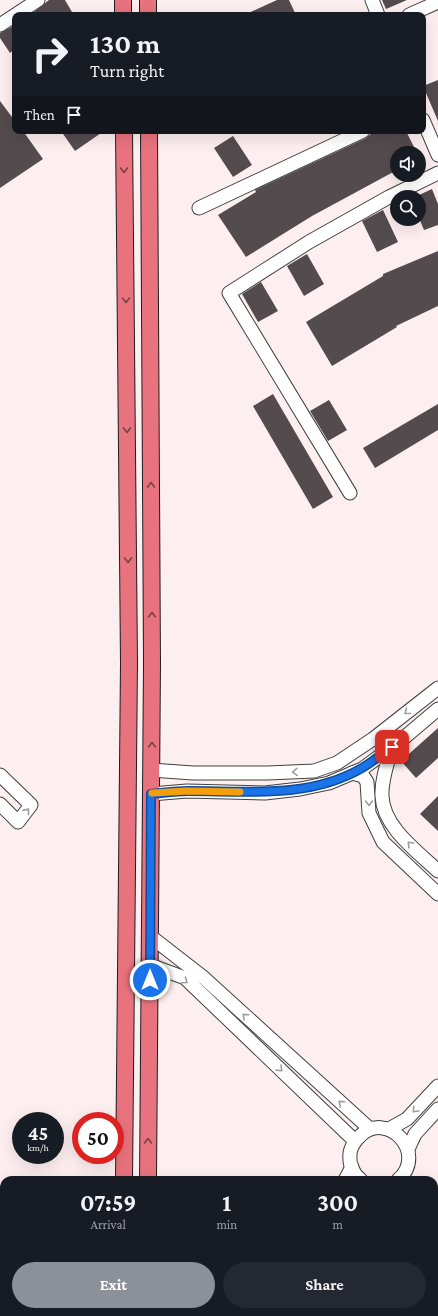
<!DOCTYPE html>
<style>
:root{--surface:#171b24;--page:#242831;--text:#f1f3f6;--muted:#9ea1a6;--accent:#8c9099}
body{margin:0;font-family:"Crimson Pro",serif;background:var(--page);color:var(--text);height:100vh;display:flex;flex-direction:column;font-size:15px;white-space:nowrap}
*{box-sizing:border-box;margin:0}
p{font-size:13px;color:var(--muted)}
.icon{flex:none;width:22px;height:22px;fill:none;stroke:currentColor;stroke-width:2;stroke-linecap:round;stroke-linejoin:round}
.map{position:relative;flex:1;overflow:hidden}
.drawer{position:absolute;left:0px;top:1176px;width:438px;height:140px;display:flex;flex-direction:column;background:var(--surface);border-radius:12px 12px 0 0;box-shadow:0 4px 16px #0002}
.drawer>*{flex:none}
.hud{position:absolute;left:12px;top:12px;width:414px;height:122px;border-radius:8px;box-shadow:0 4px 16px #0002;background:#171b24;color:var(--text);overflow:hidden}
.tools{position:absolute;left:390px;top:146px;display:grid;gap:8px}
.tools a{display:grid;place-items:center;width:36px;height:36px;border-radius:50%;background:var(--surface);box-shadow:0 4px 16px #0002;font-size:20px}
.speed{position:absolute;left:12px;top:1112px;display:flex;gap:8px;font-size:20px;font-weight:700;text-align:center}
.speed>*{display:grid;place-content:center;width:52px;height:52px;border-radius:50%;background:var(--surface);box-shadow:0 4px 16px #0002;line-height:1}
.speed small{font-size:10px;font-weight:400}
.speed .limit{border:6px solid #d22;background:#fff;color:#111}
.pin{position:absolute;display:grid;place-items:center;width:34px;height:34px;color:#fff;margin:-17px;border-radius:8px;box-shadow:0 2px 6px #0006}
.me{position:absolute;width:44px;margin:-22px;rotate:0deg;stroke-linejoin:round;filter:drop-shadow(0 0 3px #0008)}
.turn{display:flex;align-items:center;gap:14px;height:84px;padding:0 12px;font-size:18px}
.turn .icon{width:52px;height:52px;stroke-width:2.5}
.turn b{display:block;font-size:28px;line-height:34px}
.then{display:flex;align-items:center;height:38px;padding:0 12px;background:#0003;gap:8px;font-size:15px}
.eta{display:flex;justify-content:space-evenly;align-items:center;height:68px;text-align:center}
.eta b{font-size:24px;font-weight:700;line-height:28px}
.action{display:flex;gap:8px;margin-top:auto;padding:8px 12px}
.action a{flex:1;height:46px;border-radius:24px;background:var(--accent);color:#fff;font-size:16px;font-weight:700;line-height:46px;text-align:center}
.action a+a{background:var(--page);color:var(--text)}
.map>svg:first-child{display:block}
.building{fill:#544b4f}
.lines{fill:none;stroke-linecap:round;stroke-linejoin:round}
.minor-casing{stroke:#404040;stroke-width:15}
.major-casing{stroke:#1e1e1e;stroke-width:18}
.minor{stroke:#fff;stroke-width:13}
.major{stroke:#e8737e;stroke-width:16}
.oneway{stroke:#7a4046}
.oneway2{stroke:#9e9e9e}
.route-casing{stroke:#114b97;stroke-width:10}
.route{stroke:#1a73e8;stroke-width:7}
.slow{stroke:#f59e0b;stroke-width:7}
</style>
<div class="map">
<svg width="438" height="1316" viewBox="0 0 438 1316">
<rect width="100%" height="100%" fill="#fdefef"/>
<g class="building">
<path d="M49 0H65L72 12 68 15H30Z"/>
<path d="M277 0H289L296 15H244Z"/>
<path d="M382 0H407L386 9Z"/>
<path d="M15 25V49L10 53 0 38V33Z"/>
<path d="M438 80V121L423 86Z"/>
<path d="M0 101 15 121V131H23L43 159 0 188Z"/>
<path d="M61 131H104L75 151Z"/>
<path d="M371 131H406L417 153H397V170L312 216 246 257 218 215 256 192 255 190 366 138 370 135Z"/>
<path d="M233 136 252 165 233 177 214 148Z"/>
<path d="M432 189 438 204V225L424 230 419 218V195Z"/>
<path d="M383 210 398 242 377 252 362 221Z"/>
<path d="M438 251V306L396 326 397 327 332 366 306 322 383 276V274Z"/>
<path d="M307 254 324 284 304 296 287 266Z"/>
<path d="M261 282 278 311 258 322 242 294Z"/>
<path d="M273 394 333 497 313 509 253 406Z"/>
<path d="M329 400 347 430 328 441 310 411Z"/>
<path d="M438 404V430L375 468 363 448Z"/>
<path d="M438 728V758L416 778 401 761Z"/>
<path d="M438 796V831L420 814Z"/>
</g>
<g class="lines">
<g class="minor-casing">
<g id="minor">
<path d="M372 0 378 15"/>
<path d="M409 15 438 2"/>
<path d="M0 25 38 0"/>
<path d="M423 120 438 155"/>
<path d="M199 208 363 131"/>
<path d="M350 493 229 293 309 242 389 197 438 173"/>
<path d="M392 747C388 762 381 780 382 796 383 827 417 851 438 871"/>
<path d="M151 770 193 773H268L314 771 337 763 373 739 438 688"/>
<path d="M352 773 363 776 367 782 369 813 383 842 438 894"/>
<path d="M0 775 31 805 18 822 0 804"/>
<path d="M151 794 187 791 265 793 300 789 329 783 362 769 399 742 438 709"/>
<path d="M150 936 204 978 370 1129"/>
<path d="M150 965 185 978 355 1141"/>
<path d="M389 1129 407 1119 438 1086"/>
<path d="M408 1149 415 1134 438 1109"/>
<path d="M345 1180 352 1167"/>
<path d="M361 1180C352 1173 349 1163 350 1153 351 1147 355 1141 359 1137 386 1108 429 1153 398 1180"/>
<path d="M434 1202 438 1206"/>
<path d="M434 1221 438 1225"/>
</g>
</g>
<g class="major-casing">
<g id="major">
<path d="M123 0V15"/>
<path d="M148 0V15"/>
<path d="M124 131 129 663 124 1180"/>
<path d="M148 1180 152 663 149 131"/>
<path d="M123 1316V1312"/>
<path d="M146 1316V1312"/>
</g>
</g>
<use href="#minor" class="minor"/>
<use href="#major" class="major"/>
</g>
<defs><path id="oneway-chevron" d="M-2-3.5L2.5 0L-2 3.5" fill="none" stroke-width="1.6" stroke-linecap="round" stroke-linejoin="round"/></defs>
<g class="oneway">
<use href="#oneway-chevron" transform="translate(124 170) rotate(89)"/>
<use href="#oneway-chevron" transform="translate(126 300) rotate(89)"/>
<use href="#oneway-chevron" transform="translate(127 430) rotate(89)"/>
<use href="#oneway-chevron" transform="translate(151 485) rotate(-90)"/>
<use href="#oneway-chevron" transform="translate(128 560) rotate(89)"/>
<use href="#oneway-chevron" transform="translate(152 615) rotate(-90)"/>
<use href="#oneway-chevron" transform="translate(152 745) rotate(-90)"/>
<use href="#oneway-chevron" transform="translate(148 1141) rotate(-89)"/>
</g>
<g class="oneway2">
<use href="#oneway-chevron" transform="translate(407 712) rotate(142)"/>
<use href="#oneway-chevron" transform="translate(295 772) rotate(177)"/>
<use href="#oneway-chevron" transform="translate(369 803) rotate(90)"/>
<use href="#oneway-chevron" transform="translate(27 811) rotate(-51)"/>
<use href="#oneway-chevron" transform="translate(410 844) rotate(-134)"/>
<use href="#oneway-chevron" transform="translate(185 981) rotate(35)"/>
<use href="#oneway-chevron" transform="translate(245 1016) rotate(-138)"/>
<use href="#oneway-chevron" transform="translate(280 1069) rotate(44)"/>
<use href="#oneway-chevron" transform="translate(341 1103) rotate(-138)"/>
<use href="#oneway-chevron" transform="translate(415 1110) rotate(133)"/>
</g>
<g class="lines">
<g class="route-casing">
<path id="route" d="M150 980 151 794C163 793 176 791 188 791 247 791 309 799 362 768 372 762 382 754 392 747"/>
</g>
<use href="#route" class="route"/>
<path class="slow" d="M152 793 187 791 240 792"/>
</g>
</svg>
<div class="tools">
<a><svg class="icon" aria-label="sound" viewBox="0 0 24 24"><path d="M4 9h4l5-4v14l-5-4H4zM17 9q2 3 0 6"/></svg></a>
<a><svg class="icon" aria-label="search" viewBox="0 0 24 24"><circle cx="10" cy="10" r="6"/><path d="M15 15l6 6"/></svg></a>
</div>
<div class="speed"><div>45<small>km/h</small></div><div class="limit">50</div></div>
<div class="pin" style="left:392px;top:747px;background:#d93025"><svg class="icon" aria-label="arrive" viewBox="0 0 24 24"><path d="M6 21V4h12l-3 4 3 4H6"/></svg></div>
<svg class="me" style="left:150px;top:980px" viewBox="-20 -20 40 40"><circle r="17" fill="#1a73e8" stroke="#fff" stroke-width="3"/><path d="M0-11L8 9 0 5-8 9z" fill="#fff"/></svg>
<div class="hud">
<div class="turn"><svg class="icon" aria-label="right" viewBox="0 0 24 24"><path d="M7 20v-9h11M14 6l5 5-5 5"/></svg><div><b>130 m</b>Turn right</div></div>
<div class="then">Then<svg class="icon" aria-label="arrive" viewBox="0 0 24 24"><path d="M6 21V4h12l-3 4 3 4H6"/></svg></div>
</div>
<section class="drawer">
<div class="eta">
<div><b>07:59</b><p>Arrival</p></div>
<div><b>1</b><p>min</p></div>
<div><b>300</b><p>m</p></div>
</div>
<div class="action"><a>Exit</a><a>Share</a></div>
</section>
</div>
